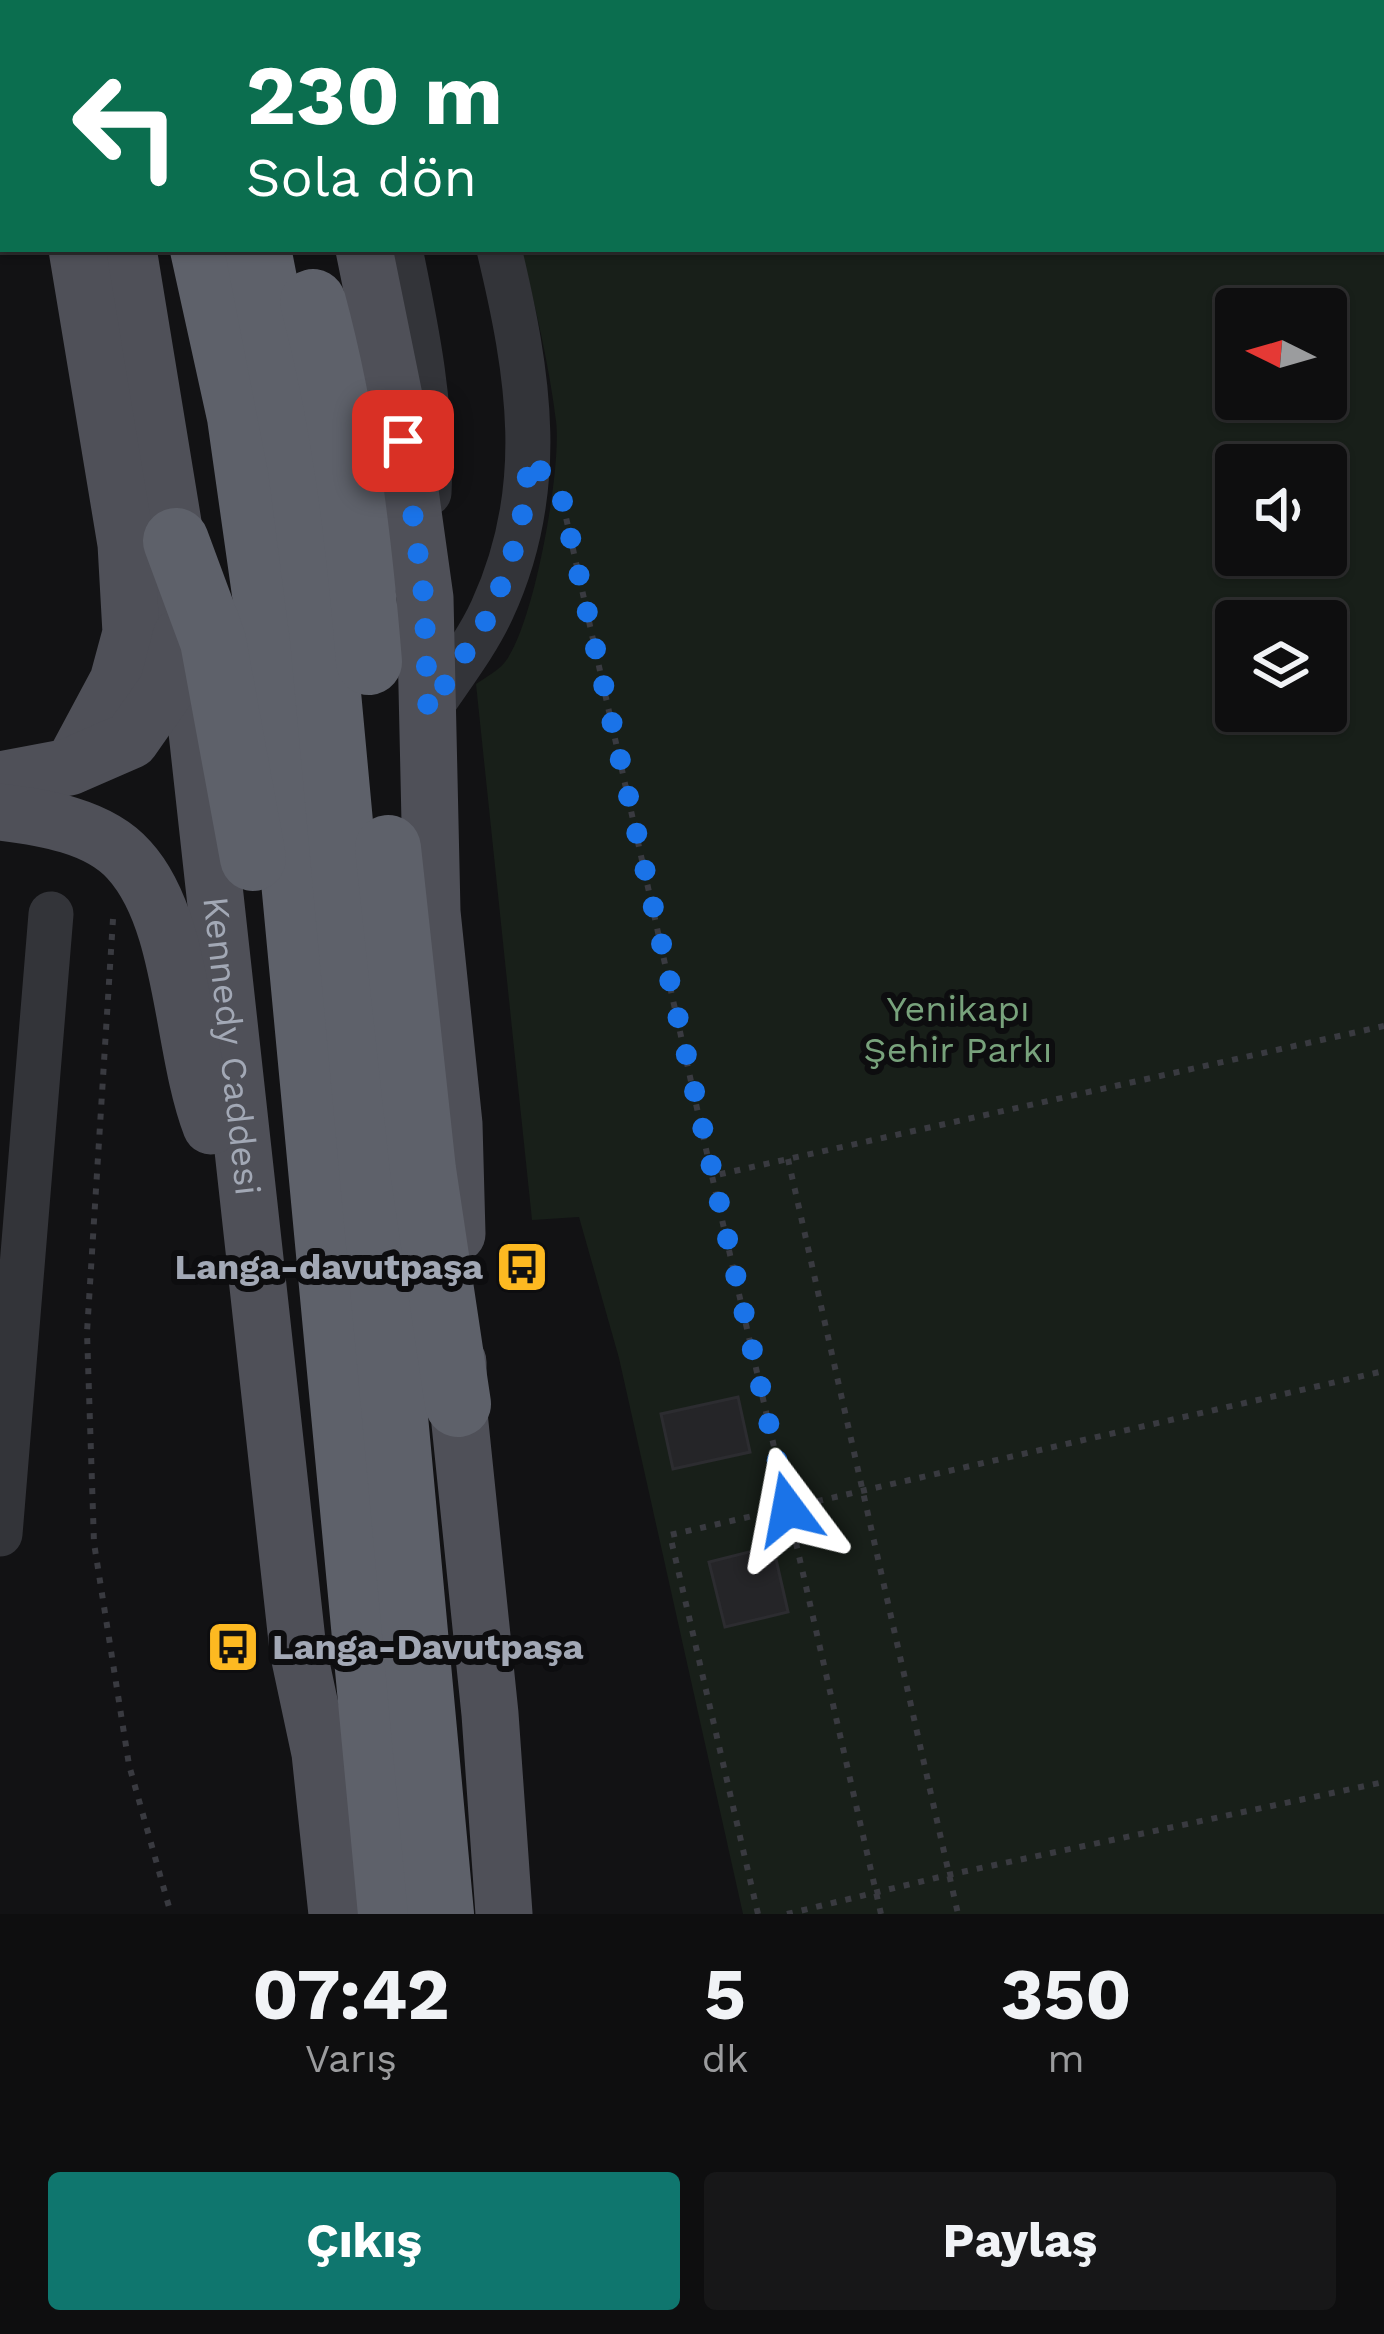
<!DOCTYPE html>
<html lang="tr">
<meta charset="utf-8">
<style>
:root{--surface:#0e0e0f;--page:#171718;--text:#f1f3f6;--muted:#9b9c9e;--line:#2e2e2f;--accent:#0f766e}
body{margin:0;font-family:"Work Sans",sans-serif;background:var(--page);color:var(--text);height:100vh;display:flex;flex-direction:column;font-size:45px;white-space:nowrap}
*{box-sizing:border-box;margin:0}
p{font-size:39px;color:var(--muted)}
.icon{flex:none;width:66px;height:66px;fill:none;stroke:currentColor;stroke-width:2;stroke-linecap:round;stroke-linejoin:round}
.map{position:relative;height:1914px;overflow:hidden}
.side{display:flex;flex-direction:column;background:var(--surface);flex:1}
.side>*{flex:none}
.guide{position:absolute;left:0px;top:0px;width:1386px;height:252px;box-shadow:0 3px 9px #0004,0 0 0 3px var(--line);background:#0b6e4f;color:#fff;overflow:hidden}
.needle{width:78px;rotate:275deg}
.tools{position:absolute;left:1215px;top:288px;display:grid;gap:24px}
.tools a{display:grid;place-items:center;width:132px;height:132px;border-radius:12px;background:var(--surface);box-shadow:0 3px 9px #0004,0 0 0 3px var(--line);font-size:60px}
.pin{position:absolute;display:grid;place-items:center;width:102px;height:102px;color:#fff;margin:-51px;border-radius:24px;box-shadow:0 6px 18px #0006}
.me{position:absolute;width:132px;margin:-66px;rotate:347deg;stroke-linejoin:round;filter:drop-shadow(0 0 9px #0008)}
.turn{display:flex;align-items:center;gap:42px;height:252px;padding:0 48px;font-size:54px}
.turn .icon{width:156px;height:156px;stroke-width:2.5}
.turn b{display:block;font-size:84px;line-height:102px}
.eta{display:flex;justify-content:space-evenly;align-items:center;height:204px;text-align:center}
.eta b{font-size:72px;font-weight:700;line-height:84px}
.button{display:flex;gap:24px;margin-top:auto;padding:24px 48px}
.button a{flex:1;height:138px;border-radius:12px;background:var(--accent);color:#fff;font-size:48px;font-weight:700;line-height:138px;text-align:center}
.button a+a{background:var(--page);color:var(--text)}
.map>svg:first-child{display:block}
.green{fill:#181f19;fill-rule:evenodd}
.building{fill:#252528;stroke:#2c2c30;stroke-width:3}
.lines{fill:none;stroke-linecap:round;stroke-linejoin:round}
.path{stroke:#393a40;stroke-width:6;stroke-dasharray:6 9;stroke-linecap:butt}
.minor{stroke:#333439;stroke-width:45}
.major{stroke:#4f5058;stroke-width:57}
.highway{stroke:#5e616a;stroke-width:66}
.route{stroke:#1a73e8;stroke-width:21;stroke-dasharray:0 37.8}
.labels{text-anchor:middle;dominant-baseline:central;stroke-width:12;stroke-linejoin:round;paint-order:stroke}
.park-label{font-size:36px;fill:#78a27c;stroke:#0d0d0f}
.street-label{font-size:36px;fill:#a2a8b5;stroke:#0d0d0f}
.poi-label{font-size:36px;font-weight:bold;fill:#a2a8b5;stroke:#0d0d0f;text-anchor:end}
</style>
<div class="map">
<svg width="1384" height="1914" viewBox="0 0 1384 1914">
<rect width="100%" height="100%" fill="#121214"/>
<path class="green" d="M731 0H1384V1914H743L619 1358 579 1217 532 1220 476 684C486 677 498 671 505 662 534 625 562 468 556 421 549 364 535 305 521 249H1383V3H719ZM1236 309H1326V399H1236ZM1236 465H1326V555H1236ZM1236 621H1326V711H1236Z"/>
<g class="building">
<path d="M738 1397 750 1452 673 1469 661 1414Z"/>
<path d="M773 1546 788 1612 725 1627 709 1562Z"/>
</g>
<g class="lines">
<g class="path">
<path d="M563 504 712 1176"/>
<path d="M113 919 87 1332 94 1543 129 1765 171 1914"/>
<path d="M788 1159 958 1914"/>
<path d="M758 1914 670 1535 1384 1371"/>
<path d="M787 1914 948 1875 1384 1782"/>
<path d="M881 1914 712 1176 1384 1026"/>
</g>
<g class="minor">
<path d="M328 0 329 3"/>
<path d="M400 249C417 331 433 409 429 493"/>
<path d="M428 711C449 679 476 645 492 610 548 489 529 374 499 249"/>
<path d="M0 1534 51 914"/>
</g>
<g class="major">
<path d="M7 0 8 3"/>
<path d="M59 0 60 3"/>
<path d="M278 0 279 3"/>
<path d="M408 0 413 3"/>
<path id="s1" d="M128 249 176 541 298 1650 320 1753 337 1914"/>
<path d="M364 249 403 441 425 598 432 912 454 1124 457 1234"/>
<path d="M73 765 118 681 131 633 126 544 77 249"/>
<path d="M0 780 69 767 131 740 168 687 181 636"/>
<path d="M0 812C42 817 99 826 129 860 185 921 181 1048 211 1126"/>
<path d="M458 1362V1404L490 1714 504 1914"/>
</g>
<g class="highway">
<path d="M134 0 135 3"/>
<path d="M220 0 221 3"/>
<path d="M203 249 240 417 271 636 391 1914"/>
<path d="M258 249 301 469 323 639 441 1914"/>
<path d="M313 302C345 421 359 540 369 662"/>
<path d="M176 541 213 641 253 858"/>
<path d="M388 848 423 1170 458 1404"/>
</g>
</g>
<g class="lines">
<path class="route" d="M403 441 424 598 428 711 492 611 520 532 530 457 562 499 788 1509"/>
</g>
<defs>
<g id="bus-square" transform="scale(2.7)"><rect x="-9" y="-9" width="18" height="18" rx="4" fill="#fdb921" stroke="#0d0d0f"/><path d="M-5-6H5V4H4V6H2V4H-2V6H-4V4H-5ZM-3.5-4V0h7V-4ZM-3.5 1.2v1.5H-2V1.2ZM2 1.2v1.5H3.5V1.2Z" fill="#111"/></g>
</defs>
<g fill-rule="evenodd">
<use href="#bus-square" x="522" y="1267"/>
<use href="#bus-square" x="233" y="1647"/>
</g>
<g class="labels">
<g class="park-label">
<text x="958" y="1009">Yenikapı<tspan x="958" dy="41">Şehir Parkı</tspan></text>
</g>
<g class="street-label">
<text stroke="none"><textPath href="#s1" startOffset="804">Kennedy Caddesi</textPath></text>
</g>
<g class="poi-label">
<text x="483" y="1267">Langa-davutpaşa</text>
<text x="272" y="1647" text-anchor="start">Langa-Davutpaşa</text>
</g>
</g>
</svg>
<div class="tools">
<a><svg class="needle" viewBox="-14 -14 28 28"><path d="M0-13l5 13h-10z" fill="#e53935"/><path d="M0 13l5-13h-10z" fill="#9b9c9e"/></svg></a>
<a><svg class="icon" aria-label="sound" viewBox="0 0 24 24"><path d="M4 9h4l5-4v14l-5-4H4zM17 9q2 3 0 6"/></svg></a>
<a><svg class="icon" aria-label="layers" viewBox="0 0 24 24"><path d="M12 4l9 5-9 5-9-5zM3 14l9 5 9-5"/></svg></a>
</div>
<div class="pin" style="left:403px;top:441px;background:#d93025"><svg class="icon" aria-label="arrive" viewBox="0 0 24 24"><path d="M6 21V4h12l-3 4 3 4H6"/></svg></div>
<svg class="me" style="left:788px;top:1509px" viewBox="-20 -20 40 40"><path d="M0-17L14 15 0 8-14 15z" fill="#1a73e8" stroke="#fff" stroke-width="4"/></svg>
<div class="guide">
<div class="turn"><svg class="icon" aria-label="left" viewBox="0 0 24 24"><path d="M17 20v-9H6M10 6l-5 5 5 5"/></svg><div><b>230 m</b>Sola dön</div></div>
</div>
</div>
<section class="side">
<div class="eta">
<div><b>07:42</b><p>Varış</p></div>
<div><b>5</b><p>dk</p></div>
<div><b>350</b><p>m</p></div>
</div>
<div class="button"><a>Çıkış</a><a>Paylaş</a></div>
</section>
